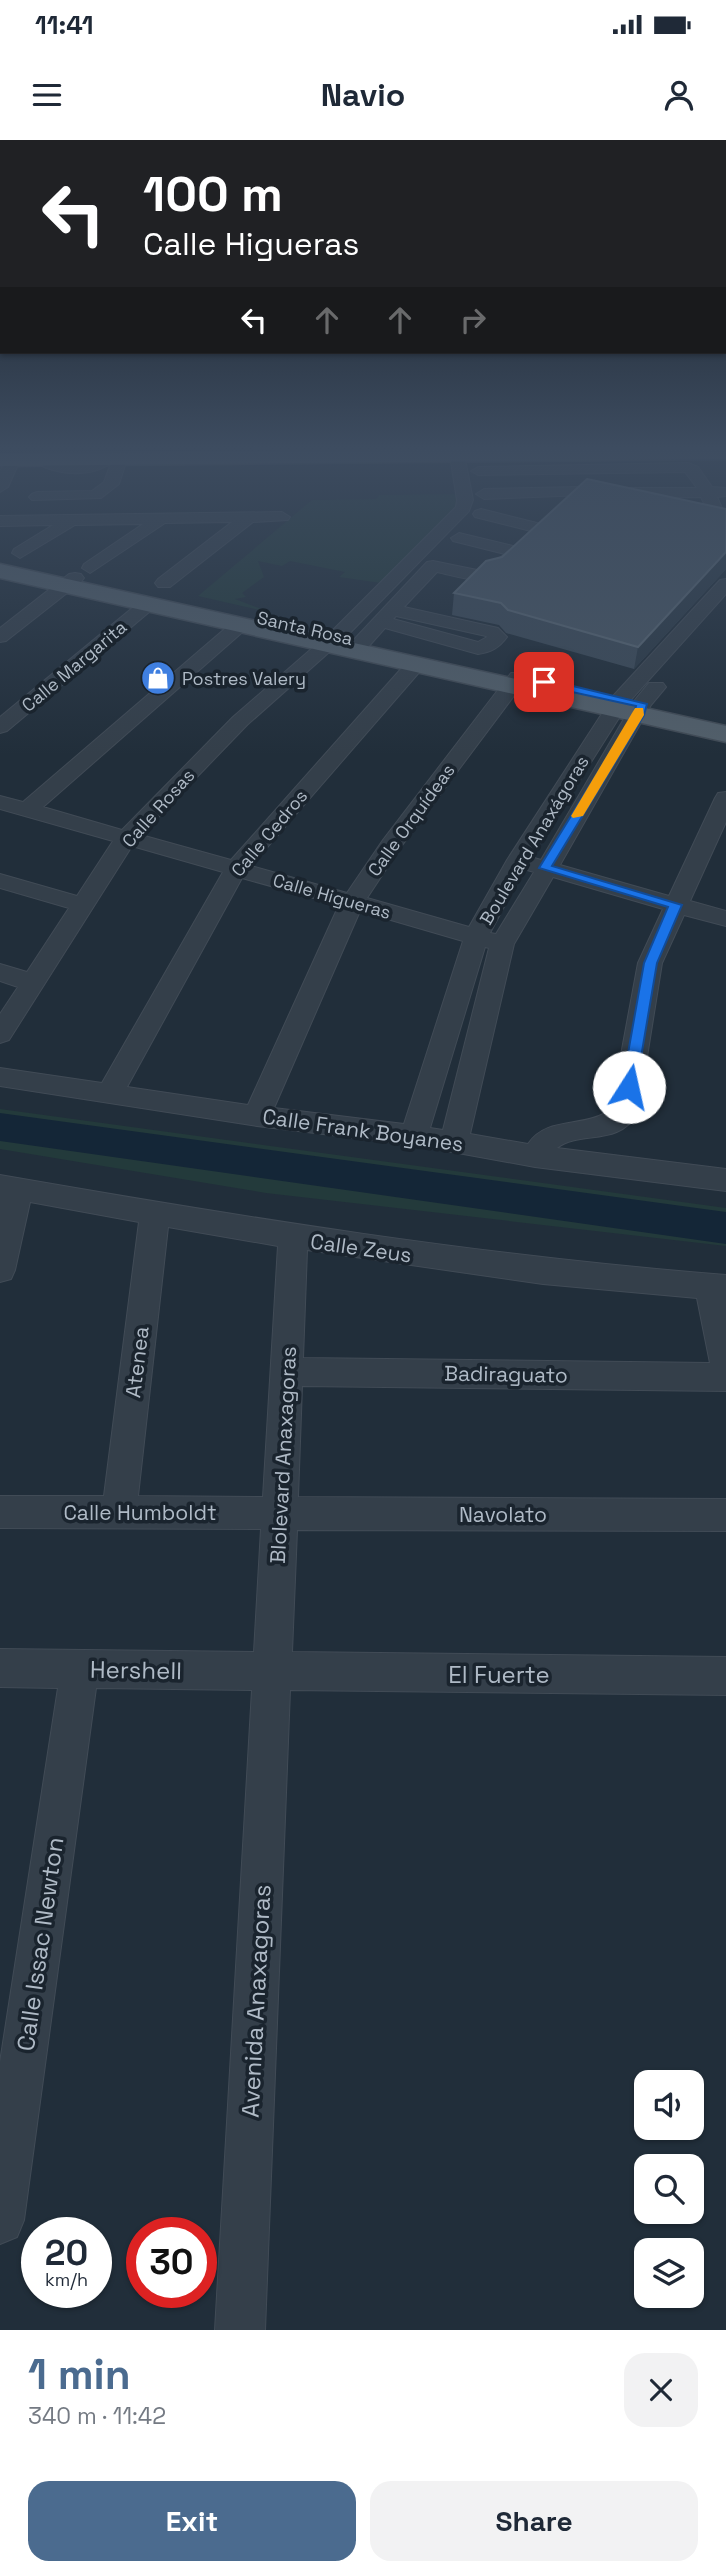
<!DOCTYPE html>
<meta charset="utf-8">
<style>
:root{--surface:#fff;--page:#f2f2f3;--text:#1f2937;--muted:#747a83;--accent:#4b6b8f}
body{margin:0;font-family:"Space Grotesk",sans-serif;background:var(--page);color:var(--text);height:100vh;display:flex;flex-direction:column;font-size:26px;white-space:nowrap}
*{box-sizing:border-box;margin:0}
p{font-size:23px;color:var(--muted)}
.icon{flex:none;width:38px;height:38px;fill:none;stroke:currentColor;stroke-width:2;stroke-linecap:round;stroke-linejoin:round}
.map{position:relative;height:2190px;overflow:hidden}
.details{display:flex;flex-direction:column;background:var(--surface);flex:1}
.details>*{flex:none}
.guide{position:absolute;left:0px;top:0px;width:726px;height:214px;box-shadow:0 2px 5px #0004;background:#202124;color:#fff;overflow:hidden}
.controls{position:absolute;left:634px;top:1930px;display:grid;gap:14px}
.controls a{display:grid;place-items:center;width:70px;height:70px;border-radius:14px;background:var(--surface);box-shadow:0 2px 5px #0004;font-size:35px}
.speed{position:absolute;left:21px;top:2077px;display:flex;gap:14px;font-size:35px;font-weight:700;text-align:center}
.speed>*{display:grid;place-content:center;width:91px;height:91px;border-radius:50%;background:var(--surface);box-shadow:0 2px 5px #0004;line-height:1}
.speed small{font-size:18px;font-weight:400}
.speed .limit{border:10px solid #d22;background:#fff;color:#111}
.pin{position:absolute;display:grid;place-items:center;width:60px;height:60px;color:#fff;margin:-30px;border-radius:14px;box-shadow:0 4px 10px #0006}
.me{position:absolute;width:77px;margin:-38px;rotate:10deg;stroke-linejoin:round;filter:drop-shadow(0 0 5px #0008)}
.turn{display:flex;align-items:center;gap:24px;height:147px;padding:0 28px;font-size:32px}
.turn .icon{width:91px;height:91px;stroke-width:2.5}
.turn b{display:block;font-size:49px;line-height:60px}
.lanes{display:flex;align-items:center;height:66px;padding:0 28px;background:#0003;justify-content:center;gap:35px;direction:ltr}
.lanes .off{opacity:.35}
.round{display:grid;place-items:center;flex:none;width:74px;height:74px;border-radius:21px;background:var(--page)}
.summary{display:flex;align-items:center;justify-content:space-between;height:119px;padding:0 28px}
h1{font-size:42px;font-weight:700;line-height:52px;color:var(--accent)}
.cta{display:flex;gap:14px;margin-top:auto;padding:14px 28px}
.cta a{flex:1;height:80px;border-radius:21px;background:var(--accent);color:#fff;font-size:28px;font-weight:700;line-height:80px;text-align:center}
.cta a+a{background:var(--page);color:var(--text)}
.status{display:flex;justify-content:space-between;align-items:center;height:49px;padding:0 35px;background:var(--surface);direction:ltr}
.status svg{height:19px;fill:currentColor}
header{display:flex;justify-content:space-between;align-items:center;height:91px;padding:0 28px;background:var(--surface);font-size:32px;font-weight:700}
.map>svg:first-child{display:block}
.green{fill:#233a3b}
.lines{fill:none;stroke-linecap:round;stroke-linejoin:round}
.river{fill:#142637;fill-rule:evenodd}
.minor-casing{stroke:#414b56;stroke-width:2}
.major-casing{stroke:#414b56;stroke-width:3}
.minor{fill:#343f4a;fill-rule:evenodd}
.major{fill:#525f6a;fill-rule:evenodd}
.wall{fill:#3c4a58}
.shaded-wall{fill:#2c3a47}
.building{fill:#485664;stroke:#586673;stroke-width:2}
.route{fill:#1a73e8;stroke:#114b97;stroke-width:2}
.slow{fill:#f59e0b}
.labels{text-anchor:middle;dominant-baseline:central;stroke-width:7;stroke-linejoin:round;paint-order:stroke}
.far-street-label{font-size:18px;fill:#afbac6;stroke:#1a242e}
.far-poi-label{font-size:18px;fill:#afbac6;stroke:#1a242e;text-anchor:start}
.street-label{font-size:21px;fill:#afbac6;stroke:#1a242e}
.near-street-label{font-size:24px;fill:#afbac6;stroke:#1a242e}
</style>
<div class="status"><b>11:41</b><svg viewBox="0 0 49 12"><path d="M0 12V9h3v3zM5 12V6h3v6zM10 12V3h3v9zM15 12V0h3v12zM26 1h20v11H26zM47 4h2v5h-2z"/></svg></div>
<header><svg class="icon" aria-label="menu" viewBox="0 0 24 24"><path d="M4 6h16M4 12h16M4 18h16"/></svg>Navio<svg class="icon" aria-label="person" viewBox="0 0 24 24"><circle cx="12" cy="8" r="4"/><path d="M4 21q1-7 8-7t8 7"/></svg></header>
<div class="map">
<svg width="726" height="2190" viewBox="0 0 726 2190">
<rect width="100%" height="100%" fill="#212e3a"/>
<g class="green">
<path d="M465 354V360L388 444 339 437 345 432 290 421 282 426 258 421 264 437 242 453 246 457 235 459 272 473 198 456 312 360 376 359 379 355Z"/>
<path d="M0 969 726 1068V1106L266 1053 0 1009Z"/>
</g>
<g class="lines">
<path class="river" d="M0 973 726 1072V1104L0 1001Z"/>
<g class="minor-casing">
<g id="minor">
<path d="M253 309H270L271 310 264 314Z"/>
<path d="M449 309H463L473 360 469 371 344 499 247 585 141 695 231 720 408 521H422L424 525 422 529 251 726 347 753 383 700 511 533H525L527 537 525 541 400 708 367 758 469 787 507 720 614 555 720 440 726 439V454L629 562 531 717 541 720 635 560 649 543H663L666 547 651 565 560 725 669 756 715 658 718 653 726 652V682L690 761 726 771V786L684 775 662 823 638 973C618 1007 581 990 557 1008L726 1029V1051L535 1027 414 1005 257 986 0 946V928L102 943 223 732 132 706 9 900 0 903V874L18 847 0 841V824L27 832 69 768 0 748V734L77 756 113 701 0 669V656L23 662 234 481H246L249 485 246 489 43 667 122 690 233 577 332 491 456 367 457 360ZM524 729 534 732 496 794 490 793ZM553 737 663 769 638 823 611 969C586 989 547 975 528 1004L470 994 514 804ZM242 738 339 765 248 965 127 947ZM360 771 463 801 404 984 274 968ZM485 807 489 808 443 990 430 988Z"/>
<path d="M48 315 53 316 56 321C79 328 87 320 107 315L114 318 120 315 127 319 119 344 101 358 32 360 29 357 32 354 37 352 92 351 104 342 111 323C92 337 65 335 44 327L41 319Z"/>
<path d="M13 316 20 320 8 347 0 352V331L8 317Z"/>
<path d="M688 323 698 327 712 347 726 348V356L717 357 726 377V387L715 386 701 357 611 358 603 353 611 348H697L685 332 478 335 471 331 478 327Z"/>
<path d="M580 347 588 352 585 355 484 359 476 354 484 349Z"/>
<path d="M481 369 545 385 547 388 539 393 475 377 473 374 475 371Z"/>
<path d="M282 372 290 377 288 380 253 382 170 447H158L155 443 158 439 232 382 165 383 90 433 82 428 84 424 143 384 75 385 20 418 12 413 14 409 53 385 0 386V376Z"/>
<path d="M459 393 521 408 523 411 514 416C514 421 511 424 506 429 486 448 461 437 437 432L404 467 498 488 507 497C499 508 491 512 478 514L385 488 361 515H347L345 511 347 507 427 422 433 421 482 431 505 414 453 401 451 398ZM396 476 486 496 487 497 478 502 393 479Z"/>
<path d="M75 433 81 434 84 438 81 442 6 501 0 502V488L69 434Z"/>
<path d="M148 459 154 460 157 464 154 468 7 591 0 593V577L142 460Z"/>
<path d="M0 1035C241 1077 482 1116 726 1135V1251L302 1246 298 1357 726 1359V1391L297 1390 292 1512 726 1517V1555L290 1550 265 2190H215L252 1550 96 1548 24 2080 17 2097 0 2104V1922L58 1548 0 1547V1509L254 1512 261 1389 0 1388V1356H104L139 1082 30 1062 15 1130 11 1139 0 1142ZM168 1087 278 1106 263 1357 138 1356ZM307 1110 543 1144 697 1158 710 1223 303 1218Z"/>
</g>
</g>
<g class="major-casing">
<g id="major">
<path d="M574 309H726V319L0 326V314Z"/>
<path d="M0 424 726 586V602L0 438Z"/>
</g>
</g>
<use href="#minor" class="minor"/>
<use href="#major" class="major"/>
</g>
<path class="wall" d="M726 369V429L634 529 506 493 499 485 452 475 454 453Z"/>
<path class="shaded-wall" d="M726 412V429L634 529 638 507Z"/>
<path class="building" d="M587 339 726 369V412L638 507 508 470 501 463 454 453 486 421 502 417Z"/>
<linearGradient id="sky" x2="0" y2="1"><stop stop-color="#121920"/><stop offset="0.5" stop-color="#3d4c60"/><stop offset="1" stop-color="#3d4c60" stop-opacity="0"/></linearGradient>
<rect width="726" height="615" fill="url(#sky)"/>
<path class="route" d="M544 539 647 564 644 575 552 726 682 765 657 823 636 947 629 952 622 947 644 823 668 767 539 728 633 575 636 566 540 545 539 542Z"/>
<path class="slow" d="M635 568H643L644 575 583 676 573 678 571 676Z"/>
<defs>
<g id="shop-disc" transform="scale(1.75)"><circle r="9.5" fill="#3f7fe0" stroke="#1a242e"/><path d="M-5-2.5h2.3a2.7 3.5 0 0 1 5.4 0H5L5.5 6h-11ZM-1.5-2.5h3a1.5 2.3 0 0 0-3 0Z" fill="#fff"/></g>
</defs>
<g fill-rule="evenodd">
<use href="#shop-disc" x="158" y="538"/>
</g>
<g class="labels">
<g class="far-street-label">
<text transform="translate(305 488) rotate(13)">Santa Rosa</text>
<text transform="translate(74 526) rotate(-40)">Calle Margarita</text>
<text transform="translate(158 668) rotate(-48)">Calle Rosas</text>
<text transform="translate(411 680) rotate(-54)">Calle Orquídeas</text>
<text transform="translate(269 693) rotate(-50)">Calle Cedros</text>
<text transform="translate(534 700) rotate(-59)">Boulevard Anaxágoras</text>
<text transform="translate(332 756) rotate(16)">Calle Higueras</text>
</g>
<g class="far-poi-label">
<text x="182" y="538">Postres Valery</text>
</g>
<g class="street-label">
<text transform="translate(363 990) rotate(8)">Calle Frank Boyanes</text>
<text transform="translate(361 1108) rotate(8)">Calle Zeus</text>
<text transform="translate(137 1222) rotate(-83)">Atenea</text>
<text transform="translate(506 1234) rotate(1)">Badiraguato</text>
<text transform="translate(283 1315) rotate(-87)">Blolevard Anaxagoras</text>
<text x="140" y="1372">Calle Humboldt</text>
<text x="503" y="1374">Navolato</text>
</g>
<g class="near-street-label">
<text transform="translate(136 1530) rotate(1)">Hershell</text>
<text x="499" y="1534">El Fuerte</text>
<text transform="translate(40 1804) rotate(-82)">Calle Issac Newton</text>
<text transform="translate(256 1861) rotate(-87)">Avenida Anaxagoras</text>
</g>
</g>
</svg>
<div class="controls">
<a><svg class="icon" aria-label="sound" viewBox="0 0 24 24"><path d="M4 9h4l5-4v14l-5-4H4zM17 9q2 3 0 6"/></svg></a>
<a><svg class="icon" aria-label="search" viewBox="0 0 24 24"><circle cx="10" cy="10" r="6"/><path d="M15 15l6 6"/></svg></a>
<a><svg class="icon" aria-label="layers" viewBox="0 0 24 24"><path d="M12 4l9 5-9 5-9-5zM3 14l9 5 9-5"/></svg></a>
</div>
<div class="speed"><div>20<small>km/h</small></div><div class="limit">30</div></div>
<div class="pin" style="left:544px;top:542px;background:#d93025"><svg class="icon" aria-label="arrive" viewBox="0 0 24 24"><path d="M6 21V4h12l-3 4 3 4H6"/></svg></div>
<svg class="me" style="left:629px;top:947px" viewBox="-20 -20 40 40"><circle r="19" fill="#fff"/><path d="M0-13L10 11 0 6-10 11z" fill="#1a73e8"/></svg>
<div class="guide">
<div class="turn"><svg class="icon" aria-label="left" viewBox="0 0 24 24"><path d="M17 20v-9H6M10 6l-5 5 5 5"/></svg><div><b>100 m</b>Calle Higueras</div></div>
<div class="lanes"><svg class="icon" aria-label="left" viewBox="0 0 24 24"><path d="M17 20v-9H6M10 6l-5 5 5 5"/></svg><svg class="icon off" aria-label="ahead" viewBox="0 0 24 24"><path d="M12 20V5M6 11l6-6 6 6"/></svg><svg class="icon off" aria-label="ahead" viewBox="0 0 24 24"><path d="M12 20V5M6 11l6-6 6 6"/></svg><svg class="icon off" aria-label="right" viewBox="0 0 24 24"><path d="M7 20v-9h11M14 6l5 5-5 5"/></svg></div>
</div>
</div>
<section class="details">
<div class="summary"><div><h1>1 min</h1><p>340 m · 11:42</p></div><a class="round"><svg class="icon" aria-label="close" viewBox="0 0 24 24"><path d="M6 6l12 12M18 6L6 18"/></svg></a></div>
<div class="cta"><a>Exit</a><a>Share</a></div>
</section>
